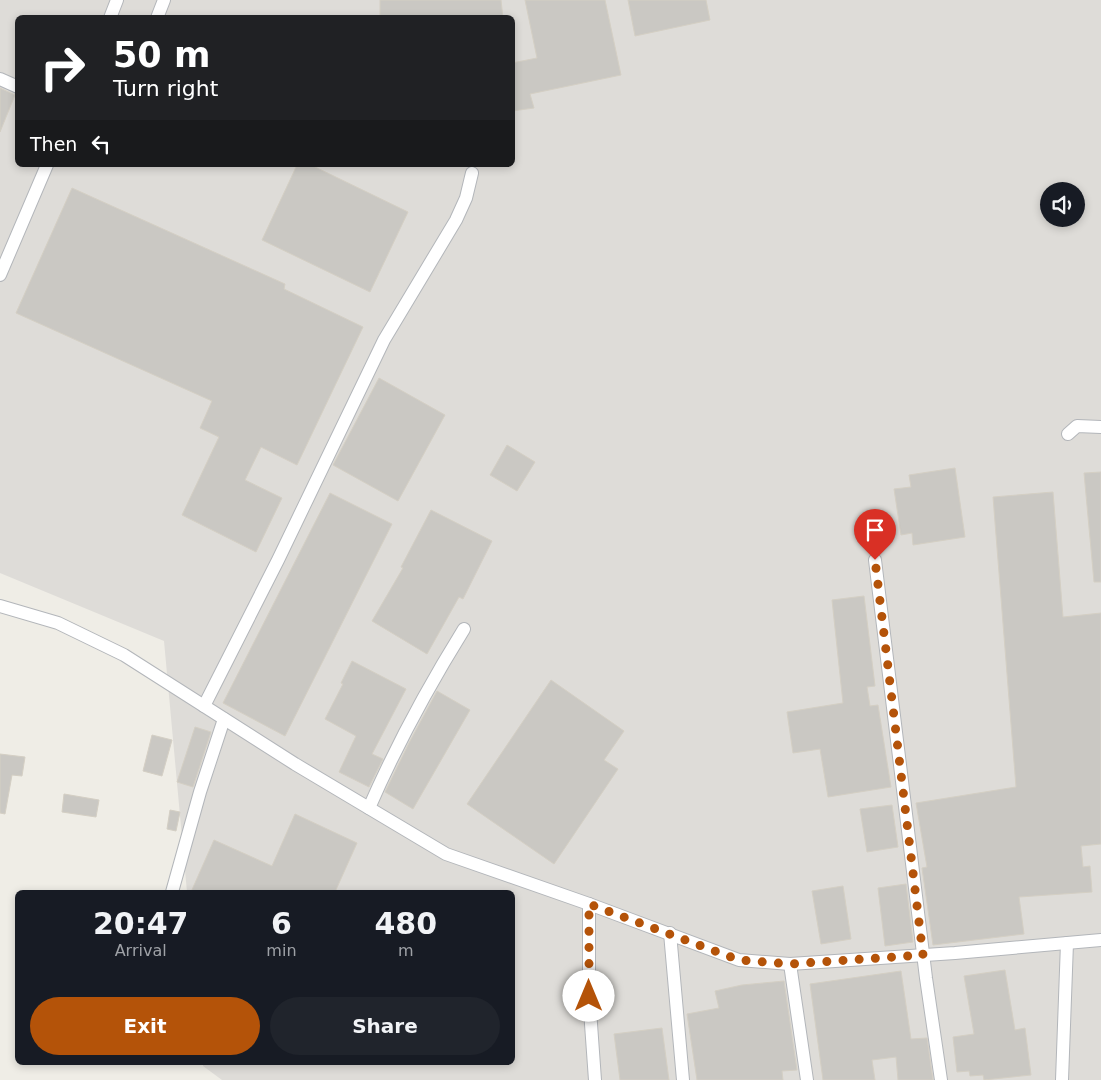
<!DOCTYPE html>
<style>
:root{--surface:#171b24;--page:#20242c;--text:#f1f3f6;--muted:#9ea1a6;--accent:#b45309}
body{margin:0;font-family:"DejaVu Sans",sans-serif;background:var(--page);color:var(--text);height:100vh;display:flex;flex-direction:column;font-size:19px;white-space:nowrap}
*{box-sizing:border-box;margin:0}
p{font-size:16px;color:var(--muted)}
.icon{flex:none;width:28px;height:28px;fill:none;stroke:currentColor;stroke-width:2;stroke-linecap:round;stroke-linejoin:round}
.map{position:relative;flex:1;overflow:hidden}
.drawer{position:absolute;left:15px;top:890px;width:500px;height:175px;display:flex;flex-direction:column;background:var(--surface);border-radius:8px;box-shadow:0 2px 8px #0003}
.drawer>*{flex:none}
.hud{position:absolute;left:15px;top:15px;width:500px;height:152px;border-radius:8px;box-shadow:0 2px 8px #0003;background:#202124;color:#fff;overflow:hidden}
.tools{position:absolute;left:1040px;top:182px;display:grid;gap:10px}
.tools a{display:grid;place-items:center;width:45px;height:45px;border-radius:50%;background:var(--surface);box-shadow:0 2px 8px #0003;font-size:25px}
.pin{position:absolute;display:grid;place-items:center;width:42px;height:42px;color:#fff;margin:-51px -21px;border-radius:50% 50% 50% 0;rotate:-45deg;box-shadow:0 0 5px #0007}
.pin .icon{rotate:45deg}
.me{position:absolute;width:55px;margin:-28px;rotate:0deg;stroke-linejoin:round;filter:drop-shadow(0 0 4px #0008)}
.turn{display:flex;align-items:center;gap:18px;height:105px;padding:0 15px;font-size:22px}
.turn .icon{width:65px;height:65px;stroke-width:2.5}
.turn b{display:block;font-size:35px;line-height:42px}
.then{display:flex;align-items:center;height:48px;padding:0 15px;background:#0003;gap:10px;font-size:19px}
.eta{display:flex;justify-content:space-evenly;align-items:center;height:85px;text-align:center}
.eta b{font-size:30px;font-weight:700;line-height:35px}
.cta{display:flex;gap:10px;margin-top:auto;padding:10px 15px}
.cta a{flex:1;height:58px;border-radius:30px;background:var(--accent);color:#fff;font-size:20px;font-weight:700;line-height:58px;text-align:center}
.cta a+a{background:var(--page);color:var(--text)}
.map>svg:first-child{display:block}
.industrial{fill:#dedcd8;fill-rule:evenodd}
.building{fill:#cac8c3;stroke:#d4cfc4}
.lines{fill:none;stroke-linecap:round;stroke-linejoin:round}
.minor-casing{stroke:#b3b6ba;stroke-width:14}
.minor{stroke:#fff;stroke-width:12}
.route{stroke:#b45309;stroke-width:9;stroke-dasharray:0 16.2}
</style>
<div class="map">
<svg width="1101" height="1080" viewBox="0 0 1101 1080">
<rect width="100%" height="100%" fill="#efede6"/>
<path class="industrial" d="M0 0H1101V1080H222L203 1066V1063L512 1062V892H187L164 641 0 573ZM18 18H512V165H18ZM1049 191H1076V219H1049Z"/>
<g class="building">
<path d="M380 0H501L503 18H380Z"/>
<path d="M525 0H605L621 75 530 94 534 108 512 111V63L537 58Z"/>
<path d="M628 0H706L710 20 635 36Z"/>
<path d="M0 88 15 95 0 132Z"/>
<path d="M297 165H311L408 212 370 292 262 240Z"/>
<path d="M72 188 285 284 284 289 363 327 297 465 261 447 245 480 282 498 256 552 182 515 219 437 200 428 212 401 16 313Z"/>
<path d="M379 378 445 415 398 501 333 465Z"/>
<path d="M507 445 535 462 517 491 490 475Z"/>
<path d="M955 468 965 537 913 545 912 533 901 535 894 489 911 487 909 475Z"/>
<path d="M1101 472V582H1094L1084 473Z"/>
<path d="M1053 492 1063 617 1101 613V844L1081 846 1083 867 1090 866 1092 892 1019 897 1024 934 933 945 922 868 927 867 916 803 1016 787 993 497Z"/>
<path d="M330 493 392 524 285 736 223 703Z"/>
<path d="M431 510 492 541 463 599 459 597 427 654 372 621 403 568 401 567Z"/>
<path d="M864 596 875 686 867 687 870 706 878 705 891 787 828 797 820 749 793 753 787 712 843 703 832 600Z"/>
<path d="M352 661 406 689 372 754 383 759 369 787 339 772 356 736 325 719 343 684 341 683Z"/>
<path d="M551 680 624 731 604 760 618 769 554 864 467 804Z"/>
<path d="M437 691 470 710 413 809 385 792 409 743Z"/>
<path d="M195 727 211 732 193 787 177 782Z"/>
<path d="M152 735 172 740 162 776 143 771Z"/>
<path d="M0 754 25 757 22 776 12 775 5 814 0 813Z"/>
<path d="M64 794 99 800 96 817 62 812Z"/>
<path d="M892 805 898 847 867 852 860 809Z"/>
<path d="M170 810 180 812 176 831 167 829Z"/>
<path d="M295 814 357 843 335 892H191L214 840 272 866Z"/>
<path d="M906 884 913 942 885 946 878 888Z"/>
<path d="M843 886 851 939 821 944 812 891Z"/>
<path d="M1005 970 1015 1030 1025 1028 1031 1075 984 1080 983 1075 970 1076 969 1071 957 1072 953 1037 974 1034 964 976Z"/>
<path d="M901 971 911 1039 927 1038 933 1080H898L896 1057 872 1060 875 1080H823L810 984Z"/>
<path d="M784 981 797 1070 782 1071 783 1080H697L687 1014 719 1008 715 991 742 985Z"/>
<path d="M662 1028 669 1080H620L614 1034Z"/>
</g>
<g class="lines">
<g class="minor-casing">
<g id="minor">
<path d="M110 18 117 0"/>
<path d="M157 18 164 0"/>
<path d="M0 79 18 87"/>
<path d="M0 275 47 165"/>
<path d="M1068 434 1077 426 1101 427"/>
<path d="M875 560 926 978 941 1080"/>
<path d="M0 606 58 623 124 655 295 764 446 854 589 904 739 960 790 964 955 953 1101 940"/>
<path d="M204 706 278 560 384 340 456 220 466 198 472 173"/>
<path d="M369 808C396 746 428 687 464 629"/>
<path d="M172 892 200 792 224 719"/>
<path d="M589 904V996L595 1080"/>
<path d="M670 933 683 1080"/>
<path d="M790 964 807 1080"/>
<path d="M1062 1080 1067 943"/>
</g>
</g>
<use href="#minor" class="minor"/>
</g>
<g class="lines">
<path class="route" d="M589 996V904L739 960 790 964 923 955 875 560"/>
</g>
</svg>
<div class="tools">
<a><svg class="icon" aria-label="sound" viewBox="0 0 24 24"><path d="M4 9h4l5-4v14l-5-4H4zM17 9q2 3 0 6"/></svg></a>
</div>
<div class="pin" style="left:875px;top:560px;background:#d93025"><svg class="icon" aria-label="arrive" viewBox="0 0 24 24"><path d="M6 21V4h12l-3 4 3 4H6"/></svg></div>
<svg class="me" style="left:589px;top:996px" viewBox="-20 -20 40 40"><circle r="19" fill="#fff"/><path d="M0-13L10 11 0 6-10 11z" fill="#b45309"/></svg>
<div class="hud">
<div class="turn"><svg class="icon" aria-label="right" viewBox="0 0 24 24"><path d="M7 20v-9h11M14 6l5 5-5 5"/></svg><div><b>50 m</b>Turn right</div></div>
<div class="then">Then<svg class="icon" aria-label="left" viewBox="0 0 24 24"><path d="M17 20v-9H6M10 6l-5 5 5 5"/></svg></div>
</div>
<section class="drawer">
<div class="eta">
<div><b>20:47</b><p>Arrival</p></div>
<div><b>6</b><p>min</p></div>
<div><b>480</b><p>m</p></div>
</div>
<div class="cta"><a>Exit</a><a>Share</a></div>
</section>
</div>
